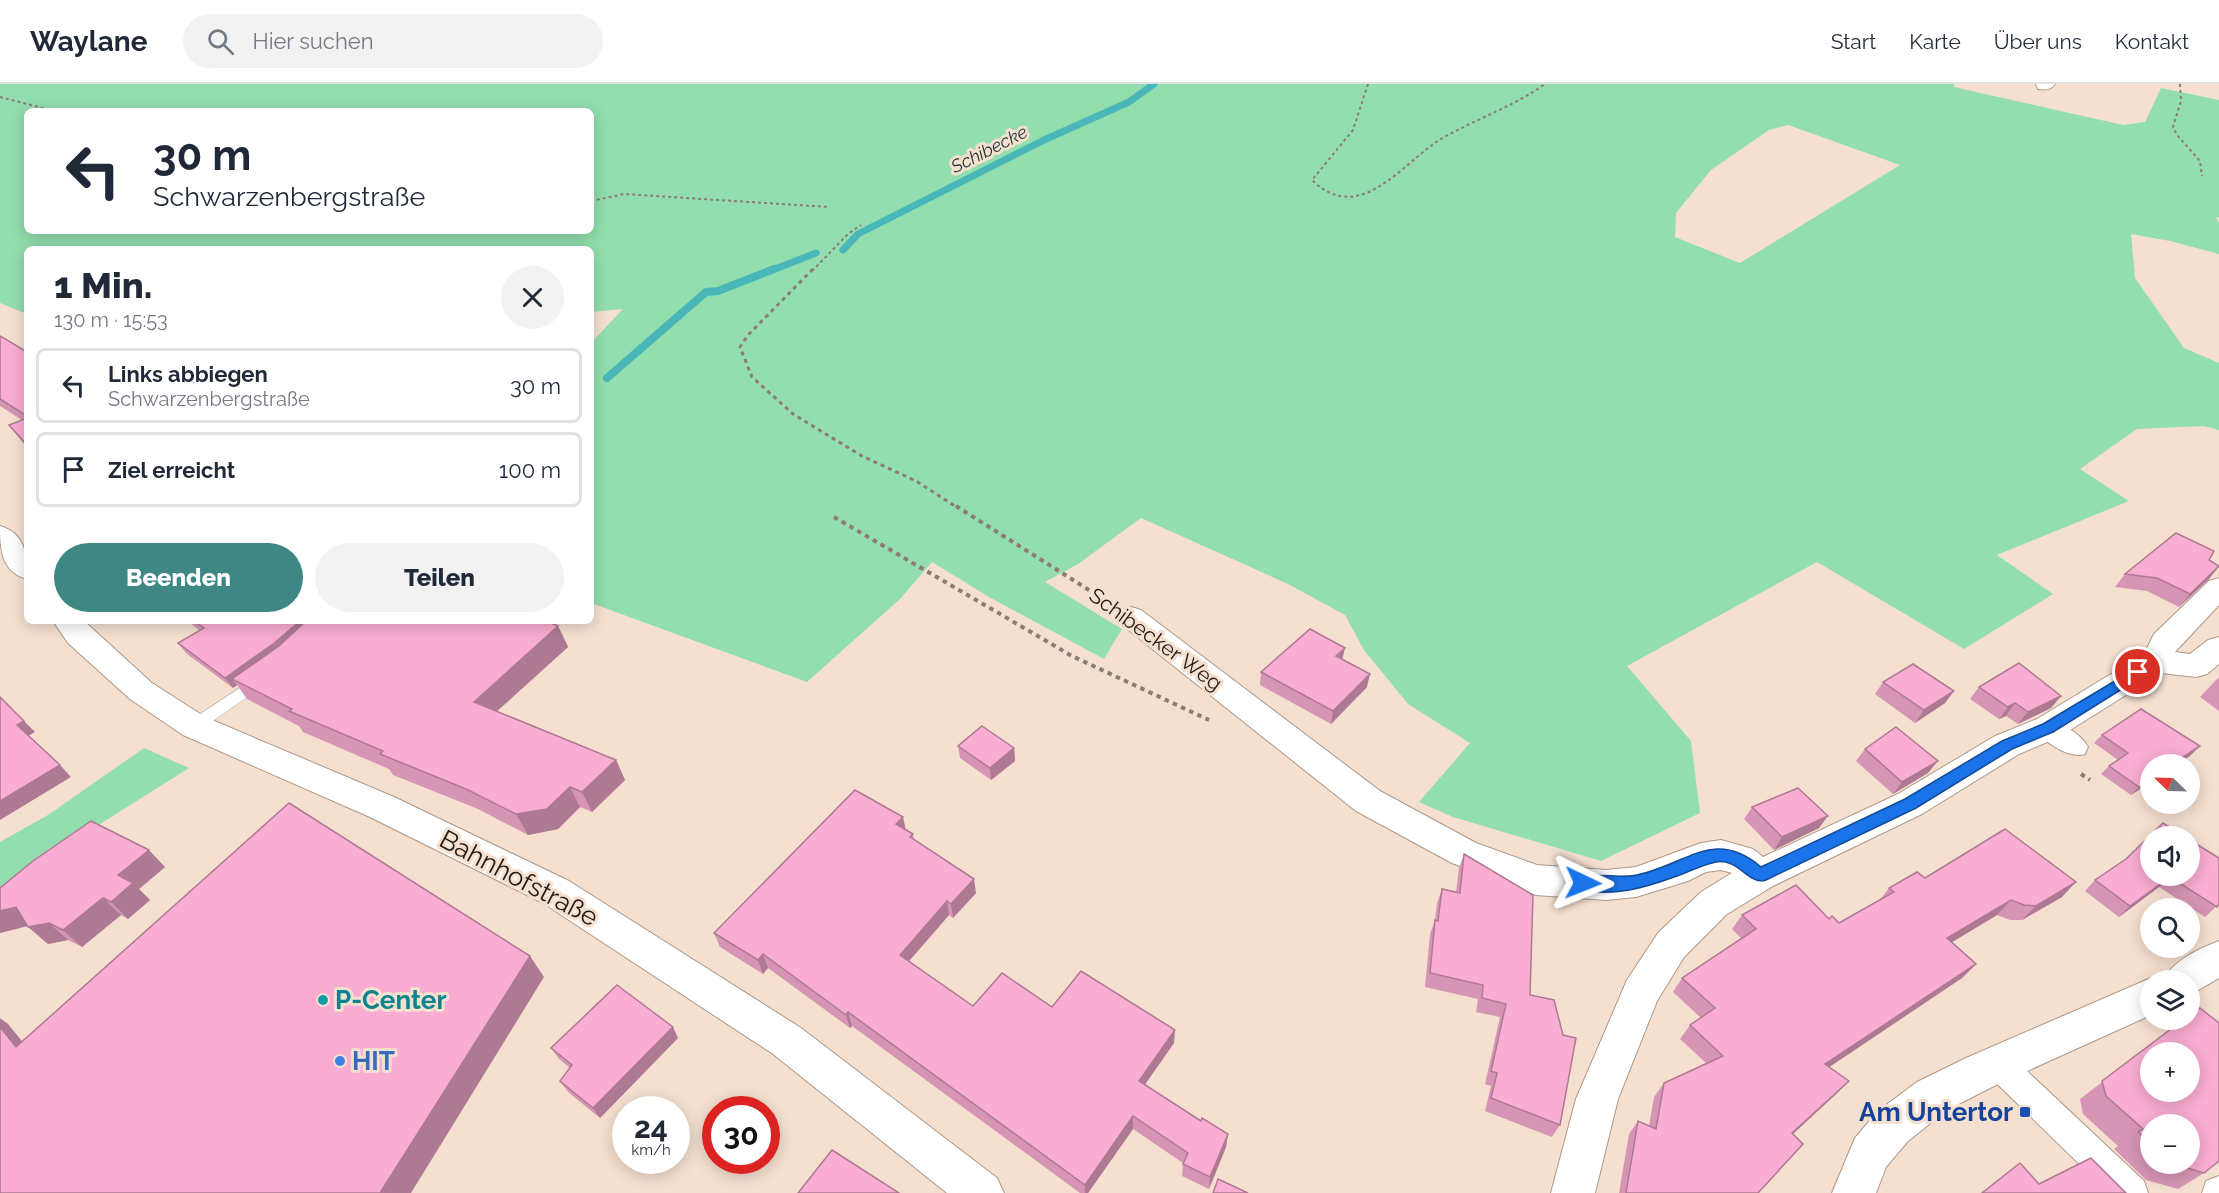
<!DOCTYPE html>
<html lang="de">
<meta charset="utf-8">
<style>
:root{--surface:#fff;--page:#f2f2f3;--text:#1f2937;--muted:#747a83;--line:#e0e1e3;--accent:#3e8785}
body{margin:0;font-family:Raleway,sans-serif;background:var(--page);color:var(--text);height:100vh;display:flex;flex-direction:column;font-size:22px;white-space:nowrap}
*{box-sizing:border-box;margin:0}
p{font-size:20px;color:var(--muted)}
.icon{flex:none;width:33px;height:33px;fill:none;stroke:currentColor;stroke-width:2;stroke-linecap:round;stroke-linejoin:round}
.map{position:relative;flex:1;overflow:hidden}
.sheet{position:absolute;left:24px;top:162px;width:570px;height:378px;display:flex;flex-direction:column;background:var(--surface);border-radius:9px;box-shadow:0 3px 15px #0003}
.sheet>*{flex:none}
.hud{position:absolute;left:24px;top:24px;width:570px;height:126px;border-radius:9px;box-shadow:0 3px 15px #0003;background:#fff;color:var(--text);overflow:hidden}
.needle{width:39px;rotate:293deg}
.fabs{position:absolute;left:2140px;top:670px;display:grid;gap:12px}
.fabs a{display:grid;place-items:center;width:60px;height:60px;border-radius:50%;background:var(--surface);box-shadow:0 3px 15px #0003;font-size:30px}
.speed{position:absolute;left:612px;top:1012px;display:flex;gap:12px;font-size:30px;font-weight:700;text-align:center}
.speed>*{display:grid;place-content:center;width:78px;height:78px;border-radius:50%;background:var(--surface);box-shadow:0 3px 15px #0003;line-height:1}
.speed small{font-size:15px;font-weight:400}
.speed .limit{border:9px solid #d22;background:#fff;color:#111}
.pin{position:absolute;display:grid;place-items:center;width:51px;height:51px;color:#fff;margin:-26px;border:3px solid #fff;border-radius:50%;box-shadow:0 2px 6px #0007}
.me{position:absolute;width:66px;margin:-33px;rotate:92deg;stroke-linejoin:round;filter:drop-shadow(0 0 4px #0008)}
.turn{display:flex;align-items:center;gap:21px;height:126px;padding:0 30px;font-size:27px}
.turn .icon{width:78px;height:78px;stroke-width:2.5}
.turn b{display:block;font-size:42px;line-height:51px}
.round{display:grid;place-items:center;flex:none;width:63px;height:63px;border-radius:32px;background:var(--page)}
.head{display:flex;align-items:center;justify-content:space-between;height:102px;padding:0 30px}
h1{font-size:36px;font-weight:800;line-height:45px}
.action{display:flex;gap:12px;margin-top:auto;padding:12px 30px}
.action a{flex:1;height:69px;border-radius:36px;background:var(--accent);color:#fff;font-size:24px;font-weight:800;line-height:69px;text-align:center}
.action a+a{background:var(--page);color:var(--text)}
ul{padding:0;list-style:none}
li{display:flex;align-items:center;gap:18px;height:75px;margin:0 12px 9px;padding:0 18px;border:3px solid var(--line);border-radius:9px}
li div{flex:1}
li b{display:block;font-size:22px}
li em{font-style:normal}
header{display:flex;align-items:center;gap:36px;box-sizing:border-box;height:84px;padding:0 30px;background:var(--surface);border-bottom:2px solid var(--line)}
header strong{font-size:28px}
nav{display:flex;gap:33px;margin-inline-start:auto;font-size:21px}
.search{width:420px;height:54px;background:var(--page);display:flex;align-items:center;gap:15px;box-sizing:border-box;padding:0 21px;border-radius:33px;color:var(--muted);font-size:22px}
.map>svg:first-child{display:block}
.green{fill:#93deae;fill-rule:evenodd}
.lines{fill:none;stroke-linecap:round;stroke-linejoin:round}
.stream-far1{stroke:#49b7b8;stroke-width:7}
.stream{stroke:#49b7b8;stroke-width:8}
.service-casing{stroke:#ac9889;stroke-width:1}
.pedestrian-casing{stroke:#ac9889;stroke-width:2}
.minor-casing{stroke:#ac9889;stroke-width:2}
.path-far2{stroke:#8b7d72;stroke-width:2;stroke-dasharray:3 3;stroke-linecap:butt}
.path-far1{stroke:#8b7d72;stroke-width:3;stroke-dasharray:4 4;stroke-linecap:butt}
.path{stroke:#8b7d72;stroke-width:4;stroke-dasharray:4.5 4.5;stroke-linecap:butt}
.service{fill:#fff;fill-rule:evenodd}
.pedestrian{fill:#fff;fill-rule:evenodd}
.minor{fill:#fff;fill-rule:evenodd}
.wall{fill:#d695b5;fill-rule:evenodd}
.shaded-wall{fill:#ae7993}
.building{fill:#f9add2;stroke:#ae7993;stroke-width:1.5;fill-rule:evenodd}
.route{fill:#1a73e8;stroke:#114b97;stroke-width:1.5}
.culture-dot{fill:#0f9aa8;stroke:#f5e0d0;stroke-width:2}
.shop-dot{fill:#3f7fe0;stroke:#f5e0d0;stroke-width:2}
.transit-dot{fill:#1a4fb4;stroke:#f5e0d0;stroke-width:2}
.labels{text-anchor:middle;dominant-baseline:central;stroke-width:6;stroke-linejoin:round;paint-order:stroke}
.far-water-label{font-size:18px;font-style:italic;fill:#1c3535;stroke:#f5e0d0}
.street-label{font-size:21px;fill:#221a15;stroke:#f5e0d0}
.near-street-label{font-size:26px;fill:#221a15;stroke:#f5e0d0}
.near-culture-label{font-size:26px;font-weight:bold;fill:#0d838f;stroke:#f5e0d0;text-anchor:start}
.near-shop-label{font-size:26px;font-weight:bold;fill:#366cbe;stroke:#f5e0d0;text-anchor:start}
.near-transit-label{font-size:26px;font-weight:bold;fill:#164399;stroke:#f5e0d0;text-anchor:end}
</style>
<header>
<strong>Waylane</strong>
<div class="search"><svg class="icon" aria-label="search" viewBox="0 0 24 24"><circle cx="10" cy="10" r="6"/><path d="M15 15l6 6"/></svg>Hier suchen</div>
<nav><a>Start</a><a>Karte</a><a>Über uns</a><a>Kontakt</a></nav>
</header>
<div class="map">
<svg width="2219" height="1109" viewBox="0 0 2219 1109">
<rect width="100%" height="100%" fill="#f5e0d0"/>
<g class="green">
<path d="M0 0H1954V3L2123 41 2145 38 2161 4 2219 16V133L2216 134 2219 139V170L2170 157 2131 150 2135 194 2184 264 2219 279V346L2204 342 2137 345 2080 385 2129 417 1997 471 2053 510 1964 565 1817 478 1627 582 1691 657 1700 729 1601 777 1453 733 1419 718 1470 659 1408 620 1364 566 1345 531 1288 500 1141 434 1078 480 1045 498 1122 545 1104 575 989 513 932 478 900 515 807 598 591 519V259L623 225 591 228V165H27V230L0 219ZM27 27H591V147H27ZM1788 41 1900 81 1740 179 1675 153 1676 129 1711 86 1769 46Z"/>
<path d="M144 664 189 684 0 803V758L48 731Z"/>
</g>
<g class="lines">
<g class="stream-far1">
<path d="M843 166 858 150 1044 56 1129 18 1154 0"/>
<path d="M770 187 816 169"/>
</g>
<path class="stream" d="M607 294 706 208 718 207 774 185"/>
<g class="service-casing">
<path id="service" d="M258 592 263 594 266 598 263 602 200 646H188L186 642 188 638Z"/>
</g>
<g class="pedestrian-casing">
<g id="pedestrian">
<path d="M2048 635C2062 639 2081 650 2088 663L2085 670C2069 675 2044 659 2036 644L2039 638Z"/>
<path d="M1999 967 2010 971 2144 1097 2148 1109H2109L1988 991 1984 981 1988 971Z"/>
<path d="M2219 1092V1109H2202L2206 1097Z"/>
</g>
</g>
<g class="minor-casing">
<g id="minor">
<path d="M2036 0H2055C2051 6 2045 6 2038 5Z"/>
<path d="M0 442C26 449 27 473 27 495 1 488 0 465 0 442Z"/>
<path d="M2219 494V521L2175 568 2190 570 2208 556 2219 553V580L2207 590 2196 593 2161 589 2059 653 2019 670 1922 730 1773 802 1727 830 1684 873 1657 917 1618 1015 1595 1109H1551L1576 1015 1627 896 1658 849 1701 808 1732 789 1721 786 1706 788 1688 797 1636 813 1606 816 1536 811 1452 779 1356 727 1121 540 1116 533 1121 526 1131 523 1141 526 1380 707 1476 759 1537 781 1606 786 1636 783 1701 759 1721 756 1753 765 1763 773 1898 710 1995 652 2037 635 2144 570 2154 550 2209 497Z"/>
<path d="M53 537H84L152 599 205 633 394 713 569 797 801 944 997 1094 1004 1109H947L773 970 543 819 370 733 183 651 130 615 68 559Z"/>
<path d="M2219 857V894L2190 911V897H2163C2172 877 2198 865 2219 857Z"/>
<path d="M2151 894 2158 897H2151V931L1994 1002 1947 1026 1908 1057 1886 1083 1876 1109H1832L1855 1054 1878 1027 1917 998 1966 974Z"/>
</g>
</g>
<g class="path-far2">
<path d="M1368 0 1353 46 1312 96C1362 145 1406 73 1446 52 1479 34 1514 22 1545 0"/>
<path d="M2180 0 2181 17 2173 43 2177 51 2200 77 2202 92"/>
<path d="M0 13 54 27"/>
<path d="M591 117 624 110 829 123"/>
<path d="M812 187 848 150 861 141"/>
</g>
<path class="path-far1" d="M813 185 749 250 740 263 752 293 793 330 862 372 916 397 958 424"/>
<g class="path">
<path d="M956 422 1108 518"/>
<path d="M834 433 1072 572 1209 636"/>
<path d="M2081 690 2090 696"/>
</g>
<use href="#service" class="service"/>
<use href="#pedestrian" class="pedestrian"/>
<use href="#minor" class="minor"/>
</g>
<g class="wall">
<path d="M0 252 27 268V364L9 341 22 336 0 322Z"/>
<path d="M2209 476V495L2179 523 2147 507 2115 503 2125 490Z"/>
<path d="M188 537H547L558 542 568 563 497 627 616 676 625 696 592 728 580 723 558 745 528 751 478 725 393 691 389 685 303 648 299 642 247 615 237 601 233 604 187 570 178 559 200 547Z"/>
<path d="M1345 564 1342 575 1367 603 1331 640 1260 601 1261 588Z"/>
<path d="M2219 594V627L2200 613 2217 595Z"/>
<path d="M1883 598 1954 607 1945 619 1915 639 1875 610Z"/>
<path d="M1979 603 2061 612 2051 624 2018 640 2006 632 1999 635 1970 615Z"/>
<path d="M2102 651 2191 671 2131 711 2101 690 2109 682 2118 676 2094 659Z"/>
<path d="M958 662 1014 664 1015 677 991 696 960 674Z"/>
<path d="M1865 665 1928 689 1893 710 1856 677Z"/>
<path d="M1752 723 1819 744 1774 766 1744 735Z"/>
<path d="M905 746 913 750 914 755 976 809 953 834 949 831 909 877 973 922 1052 923 1174 959 1145 1000 1201 1037 1228 1050 1226 1063 1209 1105 1182 1092 1183 1079 1133 1045 1088 1109H1080L852 942 850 944 768 884 763 890 720 863 714 849Z"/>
<path d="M1464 770 1530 911 1560 1041 1552 1053 1485 1027 1491 1002 1485 1000 1500 933 1476 928 1478 915 1425 903 1430 850 1435 836 1437 819 1442 805 1456 808 1459 784Z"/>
<path d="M165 783 139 805 150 816 128 835 121 831 82 863 68 856 48 860 28 842 0 849V804Z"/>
<path d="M2190 792 2219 820 2205 833 2159 803 2119 833 2085 807 2095 796Z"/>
<path d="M1925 794 2062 813 2022 836H2010L1997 831 1952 858 1976 880 1962 894 1829 983 1849 997 1836 1010 1793 1050 1758 1109H1619L1629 1050 1638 1037 1649 1042 1654 1013 1664 999 1706 979 1680 955 1690 941 1701 934 1673 908 1682 894 1741 854 1732 845 1742 831 1829 835 1839 839 1879 817 1889 804Z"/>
<path d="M2200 924 2219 939V1077L2204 1089 2178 1105 2146 1096 2114 1065 2118 1062 2083 1030 2080 1015 2183 936H2190V931ZM2151 969H2190V1008H2151ZM2151 1041H2190V1080H2151Z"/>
<path d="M678 954 600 1034 568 1008 560 997 570 984 559 975 551 964Z"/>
</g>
<g class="shaded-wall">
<path d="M2219 483 2209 495 2179 523 2190 510Z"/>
<path d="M300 537H309L313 542 232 595 237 601 233 604 225 594Z"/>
<path d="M558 542 568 563 485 638 474 618Z"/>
<path d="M1345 564 1342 576 1336 572Z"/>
<path d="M1370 590 1367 603 1331 640 1333 627Z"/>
<path d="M1954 607 1945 619 1915 639 1924 626Z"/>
<path d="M2061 612 2051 624 2018 640 2028 628Z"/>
<path d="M2015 619 2006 632 1999 635 2008 623Z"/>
<path d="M24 637 35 648 28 652 17 641Z"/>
<path d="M2200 662 2191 671 2176 681H2171Z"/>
<path d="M1014 664 1015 677 991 696 990 684Z"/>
<path d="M616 676 625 696 592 728 582 708Z"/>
<path d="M1938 677 1928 689 1893 710 1902 698Z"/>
<path d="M60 681 71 693 0 736V717Z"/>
<path d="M2151 695V698L2131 711 2139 703Z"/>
<path d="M570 703 580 723 558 745 528 751 516 730Z"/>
<path d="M1828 732 1819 744 1774 766 1782 753Z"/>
<path d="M903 733 906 747 896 740Z"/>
<path d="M149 766 165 783 139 805 150 816 128 835 111 818 118 791Z"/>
<path d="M2170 793 2159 803 2119 833 2130 822Z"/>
<path d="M974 795 976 809 953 834 951 820Z"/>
<path d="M2076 798 2062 813 2022 836 2036 822Z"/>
<path d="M103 814 121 831 82 863 63 846Z"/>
<path d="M2011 816 1997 831 1934 869 1947 854Z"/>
<path d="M947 817 949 831 903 884 900 871Z"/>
<path d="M16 823 35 840 0 849V827Z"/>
<path d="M49 839 68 856 48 860 28 843Z"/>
<path d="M763 870 768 884 763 890 758 876Z"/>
<path d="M530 872 544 893 411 1109H380Z"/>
<path d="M1976 880 1962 894 1813 994 1825 980Z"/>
<path d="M848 928 852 942 850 944 846 931Z"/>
<path d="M0 934 8 940 43 983 16 963 0 943Z"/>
<path d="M673 943 678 954 600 1034 593 1024Z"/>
<path d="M1175 946 1174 959 1139 1009V997Z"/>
<path d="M1849 997 1836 1010 1780 1062 1792 1049Z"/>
<path d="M1133 1032V1045L1088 1109H1085V1101Z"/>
<path d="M1228 1050 1226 1063 1209 1105 1210 1093Z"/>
</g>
<g class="building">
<path d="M0 252 27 268V332L0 315Z"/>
<path d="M27 334V361L9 341Z"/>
<path d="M2176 449 2214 467 2209 476 2219 482 2190 510 2157 494 2125 490Z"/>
<path d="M194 537H300L273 560 225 594 178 559 204 544Z"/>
<path d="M306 537H547L558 542 474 618 616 676 582 708 570 703 547 725 516 730 466 705 380 670 383 667 289 627 292 625 232 595 279 562Z"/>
<path d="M1310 545 1345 564 1336 572 1370 590 1333 627 1261 588Z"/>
<path d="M2019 579 2061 612 2028 628 2015 619 2008 623 1979 603Z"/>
<path d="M1913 580 1954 607 1924 626 1883 598Z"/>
<path d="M0 613 24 637 17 641 60 681 0 717Z"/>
<path d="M2141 625 2200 662 2171 681H2151V695L2139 703 2109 682 2128 669 2102 651Z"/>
<path d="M982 642 1014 664 990 684 958 662Z"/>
<path d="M1896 643 1938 677 1902 698 1865 665Z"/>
<path d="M1798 704 1828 732 1782 753 1752 723Z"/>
<path d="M855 706 903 733 896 740 913 750 910 753 974 795 951 820 947 817 900 871 973 922 1002 889 1052 923 1081 887 1175 946 1139 997 1201 1037 1202 1034 1228 1050 1210 1093 1183 1080 1188 1069 1133 1032 1085 1101 848 928 846 931 763 870 758 876 714 849Z"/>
<path d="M289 719 530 872 380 1109H0V943L16 963Z"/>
<path d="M91 737 149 766 118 791 133 799 111 818 103 814 63 846 49 839 28 843 16 823 0 827V804L33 777Z"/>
<path d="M2163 739 2185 753H2151V792H2190V756L2219 774V820L2217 823 2170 793 2130 822 2095 796 2126 775Z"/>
<path d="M2005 745 2076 798 2036 822 2024 821 2011 816 1947 854 1976 880 1825 980 1849 997 1792 1049 1803 1060 1758 1109H1626L1638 1037 1656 1045 1664 999 1723 972 1690 941 1715 924 1682 894 1756 845 1742 831 1796 801 1829 835 1832 832 1839 839 1894 808 1889 804 1917 788 1925 794Z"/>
<path d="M1464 770 1533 811 1530 911 1554 916 1563 951 1576 954 1560 1041 1491 1014 1497 989 1491 987 1506 920 1482 914 1483 901 1430 889 1435 836 1438 837 1442 805 1460 809Z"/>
<path d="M617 901 673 943 593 1024 560 997 572 981 551 964Z"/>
<path d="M2200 924 2219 939V1077L2204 1089 2174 1080H2190V1041H2151V1060L2138 1048 2143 1045 2106 1012 2102 997 2183 936H2190V931ZM2151 969H2190V1008H2151Z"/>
<path d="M832 1066 899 1109H798Z"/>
<path d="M2091 1074 2126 1109H1982L2020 1079 2039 1100Z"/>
<path d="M1218 1095 1248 1109H1213Z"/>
</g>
<path class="route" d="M2138 583 2143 585 2145 588 2143 592 2053 648 2012 665 1916 724 1766 796C1749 802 1739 774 1716 778 1702 781 1691 787 1677 792 1647 803 1609 815 1577 804L1575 799 1577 794C1593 788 1618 795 1637 791 1686 781 1714 743 1761 783L1905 715 2002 657 2043 640Z"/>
<circle class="culture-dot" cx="323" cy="916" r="6"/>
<circle class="shop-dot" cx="340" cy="977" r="6"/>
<rect class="transit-dot" x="2019" y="1022" width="12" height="12" rx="3"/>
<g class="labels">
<g class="far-water-label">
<text transform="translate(989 65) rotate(-27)">Schibecke</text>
</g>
<g class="street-label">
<text transform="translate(1156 555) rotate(36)">Schibecker Weg</text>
</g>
<g class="near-street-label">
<text transform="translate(519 794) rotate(28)">Bahnhofstraße</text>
</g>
<g class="near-culture-label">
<text x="335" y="916">P-Center</text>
</g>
<g class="near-shop-label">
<text x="352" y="977">HIT</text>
</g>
<g class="near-transit-label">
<text x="2013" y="1028">Am Untertor</text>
</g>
</g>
</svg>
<div class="fabs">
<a><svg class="needle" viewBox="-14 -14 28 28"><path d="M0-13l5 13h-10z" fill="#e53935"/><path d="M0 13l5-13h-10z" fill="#747a83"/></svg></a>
<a><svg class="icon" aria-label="sound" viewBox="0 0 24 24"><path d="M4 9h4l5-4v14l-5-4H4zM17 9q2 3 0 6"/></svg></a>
<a><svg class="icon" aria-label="search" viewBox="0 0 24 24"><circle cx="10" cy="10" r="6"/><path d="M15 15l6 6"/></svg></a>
<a><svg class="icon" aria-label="layers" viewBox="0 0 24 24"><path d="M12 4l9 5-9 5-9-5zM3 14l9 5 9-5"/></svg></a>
<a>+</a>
<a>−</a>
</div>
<div class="speed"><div>24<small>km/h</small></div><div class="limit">30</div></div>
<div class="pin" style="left:2138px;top:588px;background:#d93025"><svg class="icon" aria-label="arrive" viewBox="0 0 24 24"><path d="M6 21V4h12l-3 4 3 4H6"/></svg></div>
<svg class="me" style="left:1583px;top:799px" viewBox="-20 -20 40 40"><path d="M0-17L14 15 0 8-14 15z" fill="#1a73e8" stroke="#fff" stroke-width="4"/></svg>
<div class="hud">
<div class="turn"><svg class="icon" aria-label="left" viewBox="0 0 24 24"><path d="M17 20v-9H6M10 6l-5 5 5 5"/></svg><div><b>30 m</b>Schwarzenbergstraße</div></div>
</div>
<section class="sheet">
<div class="head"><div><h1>1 Min.</h1><p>130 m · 15:53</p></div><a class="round"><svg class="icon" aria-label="close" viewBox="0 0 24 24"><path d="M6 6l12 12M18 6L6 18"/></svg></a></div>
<ul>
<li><svg class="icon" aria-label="left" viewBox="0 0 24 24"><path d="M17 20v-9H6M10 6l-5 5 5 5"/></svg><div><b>Links abbiegen</b><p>Schwarzenbergstraße</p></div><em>30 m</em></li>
<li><svg class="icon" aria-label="arrive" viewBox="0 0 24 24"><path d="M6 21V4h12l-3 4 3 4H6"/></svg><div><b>Ziel erreicht</b></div><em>100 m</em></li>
</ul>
<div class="action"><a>Beenden</a><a>Teilen</a></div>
</section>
</div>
